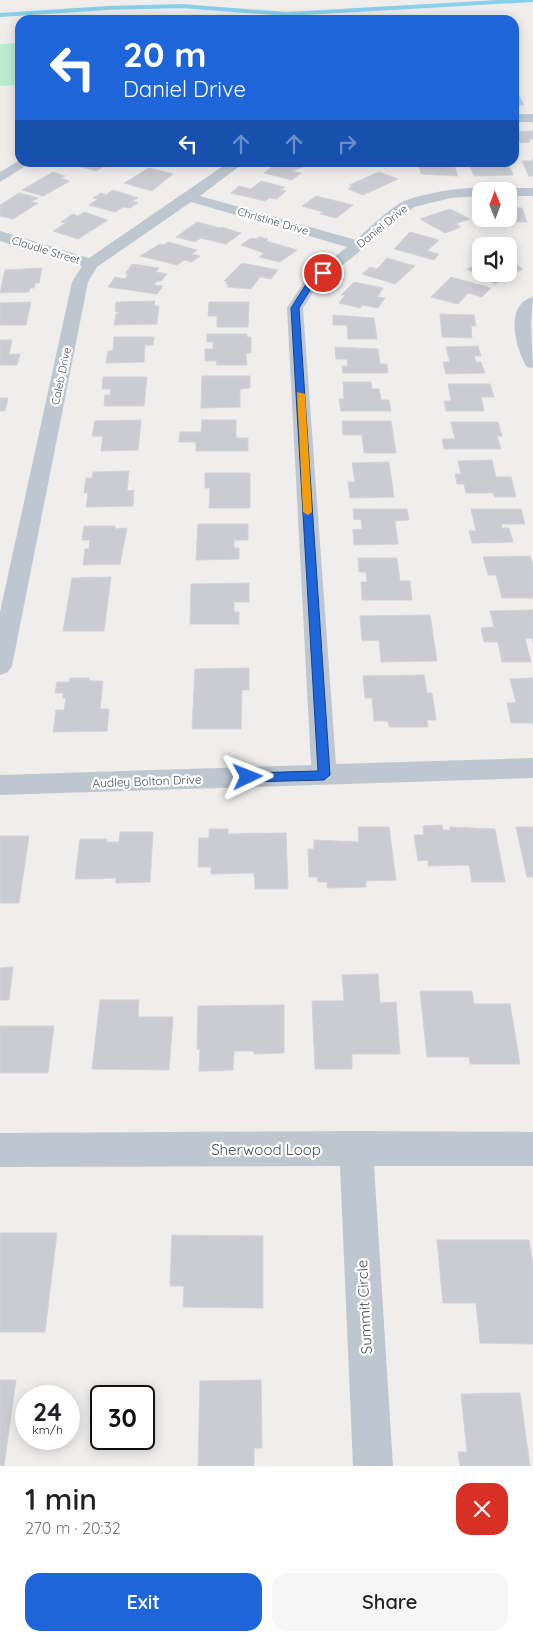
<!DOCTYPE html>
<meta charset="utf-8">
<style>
:root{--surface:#fff;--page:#f6f6f6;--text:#202124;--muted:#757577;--accent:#1e65d9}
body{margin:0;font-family:Quicksand,sans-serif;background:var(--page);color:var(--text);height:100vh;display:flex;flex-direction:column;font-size:19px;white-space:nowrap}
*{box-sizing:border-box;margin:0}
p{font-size:16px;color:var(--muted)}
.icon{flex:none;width:28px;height:28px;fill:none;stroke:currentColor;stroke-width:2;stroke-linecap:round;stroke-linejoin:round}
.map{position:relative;height:1466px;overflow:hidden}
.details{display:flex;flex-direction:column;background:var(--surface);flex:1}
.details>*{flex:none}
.top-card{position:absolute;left:15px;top:15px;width:504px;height:152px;border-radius:15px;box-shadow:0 2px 12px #0003;background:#1e65d9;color:#fff;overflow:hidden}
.needle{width:32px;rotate:359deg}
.tools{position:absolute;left:472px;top:182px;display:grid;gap:10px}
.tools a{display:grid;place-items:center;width:45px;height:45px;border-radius:10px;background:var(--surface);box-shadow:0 2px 12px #0003;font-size:25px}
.speed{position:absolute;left:15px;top:1385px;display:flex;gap:10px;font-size:25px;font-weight:700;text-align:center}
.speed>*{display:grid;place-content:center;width:65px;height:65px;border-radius:50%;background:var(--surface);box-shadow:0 2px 12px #0003;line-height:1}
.speed small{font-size:12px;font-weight:400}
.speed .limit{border:2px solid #111;border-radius:8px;background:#fff;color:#111}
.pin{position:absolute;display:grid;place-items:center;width:42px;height:42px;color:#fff;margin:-21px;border:2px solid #fff;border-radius:50%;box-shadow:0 1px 5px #0007}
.me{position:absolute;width:55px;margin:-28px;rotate:88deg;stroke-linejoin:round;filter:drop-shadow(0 0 4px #0008)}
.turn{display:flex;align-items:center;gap:18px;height:105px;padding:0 25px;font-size:22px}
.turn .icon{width:65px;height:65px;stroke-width:2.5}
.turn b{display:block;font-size:35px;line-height:42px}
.lanes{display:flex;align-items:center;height:48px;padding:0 25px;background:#0003;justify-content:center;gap:25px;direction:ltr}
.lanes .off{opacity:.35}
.round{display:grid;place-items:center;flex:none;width:52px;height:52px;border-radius:15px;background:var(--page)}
.overview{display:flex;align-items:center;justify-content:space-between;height:85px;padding:0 25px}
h1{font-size:30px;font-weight:600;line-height:38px}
.cta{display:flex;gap:10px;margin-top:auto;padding:10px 25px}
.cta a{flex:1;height:58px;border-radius:15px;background:var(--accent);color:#fff;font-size:20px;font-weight:600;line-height:58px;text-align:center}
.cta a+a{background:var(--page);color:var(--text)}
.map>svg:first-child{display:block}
.green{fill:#bcedd2}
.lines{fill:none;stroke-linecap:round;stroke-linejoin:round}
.stream{stroke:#8ad0e9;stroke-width:4}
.building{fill:#caccd2;stroke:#d1d3d9}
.minor{fill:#bec7cf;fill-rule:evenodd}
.route{fill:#1e65d9;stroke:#14428d}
.slow{fill:#f59e0b}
.labels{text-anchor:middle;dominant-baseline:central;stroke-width:4.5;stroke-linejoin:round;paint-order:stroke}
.far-street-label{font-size:11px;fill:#464f5a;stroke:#fff}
.street-label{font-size:12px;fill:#464f5a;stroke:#fff}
.near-street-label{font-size:15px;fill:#464f5a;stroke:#fff}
</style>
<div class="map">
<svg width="533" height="1466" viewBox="0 0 533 1466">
<rect width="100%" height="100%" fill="#f0eded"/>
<path class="green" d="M20 43V85L0 86V44Z"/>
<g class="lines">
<path class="stream" d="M0 15 108 8 181 6 287 14 533 0"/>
</g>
<g class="building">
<path d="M514 94H518L524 105H514Z"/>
<path d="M514 130 518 132 533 131V139H529L530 142 514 143Z"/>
<path d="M532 159H533V176H529L522 161H533Z"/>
<path d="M64 162H111L96 171Z"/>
<path d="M278 162H303L299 166 303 167 292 171 301 173 292 180 264 173Z"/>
<path d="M418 162H453L458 176 421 174Z"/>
<path d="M468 162H508L513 175 474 176Z"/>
<path d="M149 168 173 174 152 191 124 183Z"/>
<path d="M53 172 65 176 61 178 70 181 43 196 22 190Z"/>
<path d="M379 172 398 179 363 195 348 189 353 186 349 185Z"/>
<path d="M261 181 285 187 280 190 286 191 277 199 269 198 265 201 231 193 239 186 251 189Z"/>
<path d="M113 190 138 198 132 201 138 203 130 208 123 207 115 212 89 205 98 199 93 198 101 193 106 195Z"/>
<path d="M19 193 38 198 31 202 38 203 13 219 0 216V205Z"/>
<path d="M316 196 353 205 336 218 320 214 323 212 302 206Z"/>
<path d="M509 208H522L527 222H485L484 219H509Z"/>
<path d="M450 209 470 219 455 224 461 227 445 233 420 219Z"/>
<path d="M84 212 108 220 78 239 53 231 66 223 61 222 73 214 78 216Z"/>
<path d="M197 222 220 228 222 227 241 233 226 244 201 238 195 242 176 237Z"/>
<path d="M410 232 439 240 427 251 439 254 434 260 394 249Z"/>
<path d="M259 237 268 239 266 241 297 250 280 262 259 257 264 253 241 245 251 238 256 239Z"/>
<path d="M168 242 197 250 192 254 200 256 192 262 184 260 177 265 140 256 160 244 164 245Z"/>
<path d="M387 258 415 266 395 284 362 274 370 267 377 269Z"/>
<path d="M509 260 523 269 495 284 467 269 481 263V274H509Z"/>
<path d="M242 263 278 270 271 279 260 277 251 289 227 287 229 284H226L227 281H224Z"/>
<path d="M132 264 159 268 156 272 167 274 161 281H157L154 285 163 286 157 294 108 287 115 277 125 279 128 274H125Z"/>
<path d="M42 268 39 283H35L34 288H30L29 292 0 293 5 270Z"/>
<path d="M451 277 491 288 482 297 468 293 458 304 431 297Z"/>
<path d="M354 282 383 288 377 297 385 298 378 308 362 305 360 308 339 303 345 295H341Z"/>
<path d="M155 301 154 306H159L157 324 114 325 116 314 119 313 115 311 116 302Z"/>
<path d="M31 302 26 325H0V303Z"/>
<path d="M209 302H249L248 327H217V316H208Z"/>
<path d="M440 314 474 315 476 326H471L472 338 442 337Z"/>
<path d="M333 315 374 318 377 339H348L347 325H333Z"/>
<path d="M207 334H247V337H251V353H246L247 365H216L217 361H205V349H213V342H207Z"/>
<path d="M114 337H154L153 345H145L144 362 106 363 108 351H113Z"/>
<path d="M0 340H12L9 354H20L17 365H0Z"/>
<path d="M478 346 481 356H474L476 362H481L485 373 446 374 443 362H450L446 347Z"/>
<path d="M335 347 378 349 380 364H387L388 373H343L342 366H348L347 359H336Z"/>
<path d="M202 376H250V388L240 389V407L201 408Z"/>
<path d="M103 377H147L144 406H104L105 395H110L111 389H102Z"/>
<path d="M343 382H371L372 389H379L381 400H389L391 411H341L339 399H344Z"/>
<path d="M448 384H490L494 397H481L484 411H446L444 401H451Z"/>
<path d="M0 398H8L5 411H0Z"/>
<path d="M141 420 138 450 101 451 103 436H92L95 421Z"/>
<path d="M202 420H236V438H248V451H196V442H179L180 432H201Z"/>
<path d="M342 421H391L396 453H364L362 435H343Z"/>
<path d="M451 422H498L502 436H497L501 449H444L442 439H455Z"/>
<path d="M492 460 496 477H511L516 497H495L493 493H466L464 484H457L455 474H461L458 461Z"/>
<path d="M389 462 394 497 350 498 348 482H355L352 463Z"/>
<path d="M129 471 127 491 134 490 133 506 86 507 88 493H84L86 478H92L93 472Z"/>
<path d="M205 473H250V508H209L210 488H205Z"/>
<path d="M353 509H407L409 520 395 521 398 544 354 545 353 530 362 529 361 519 354 520Z"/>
<path d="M471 509H521L525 524H501L502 528H509L513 542 472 543 469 531H476Z"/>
<path d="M198 524H248V540H234V548H239V559L196 560Z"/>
<path d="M84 526H115V529L127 528 120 564 83 565 85 549H89L90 540H82Z"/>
<path d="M530 556 533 565V598H502L496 575H488L483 557Z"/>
<path d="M358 558H397L400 581H410L412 600H362L361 582H367L366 572H359Z"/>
<path d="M111 577 104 631H63L72 578Z"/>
<path d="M249 583V602H234V612H239V624H190L191 584Z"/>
<path d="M533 610V642L532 638 525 639 531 662H502L498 642H484L481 628 494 627 490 611Z"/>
<path d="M430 615 437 661 381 662 379 640 362 641 360 616Z"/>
<path d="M249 668V690H242L241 729H192L195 669Z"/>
<path d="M424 675 427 693H432L436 720H427L428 727H389L388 721H374L372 698H365L363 676Z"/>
<path d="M70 678H89V681H103L100 709H109L107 731 53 732 56 710H64L66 698H63V693H55L57 682H69Z"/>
<path d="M533 678V723H511L507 703 516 702 510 679Z"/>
<path d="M442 825 443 830H450V827L495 829 505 882H472L469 865 428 866V860L418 861 414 835H424L423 826Z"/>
<path d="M358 827H389L396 880 366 881V887L327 888V882H318L317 877H309L308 849H314V840L359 842Z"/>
<path d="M516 827H533V877H527Z"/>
<path d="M209 829H228V834L286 833 288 889H255L254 873 211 874V867H198L199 838H209Z"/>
<path d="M120 832H153L150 882 116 883V878L75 879 80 839H107V842H119Z"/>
<path d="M0 836H29L19 903H0Z"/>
<path d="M13 967 9 1000H0V968Z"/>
<path d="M378 974 380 1003 396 1002 400 1054H352V1069H315L312 1001H344L342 975Z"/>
<path d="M420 991H472L474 1004H510L520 1064H470L469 1057H427Z"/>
<path d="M100 1000H139L138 1017H173L169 1070 92 1069Z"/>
<path d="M284 1005V1053L254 1054V1051H234L233 1070 199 1071 200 1049 197 1050 198 1006Z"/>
<path d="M0 1026H54L48 1073H0Z"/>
<path d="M0 1233H57L45 1332H0Z"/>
<path d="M172 1235 263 1236V1308L183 1307 184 1286H170Z"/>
<path d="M437 1240H529L533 1265V1344L480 1343 476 1303H443Z"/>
<path d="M0 1380H16L4 1466H0Z"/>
<path d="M261 1380 262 1448H254V1466H198L200 1381Z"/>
<path d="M520 1393 530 1466H460L458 1452H467L461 1394Z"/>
</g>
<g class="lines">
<g class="minor">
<rect x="514" y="114" width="19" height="8"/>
<path d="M20 160V162H32L0 182V172Z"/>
<path d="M229 162H245L200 196 356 240C368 229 391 207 404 201 417 195 478 182 488 191H481V196L451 198 414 207 317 286 303 308 336 764 533 758V778L0 795V775L311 765 287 308 305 280 347 247 191 202 97 267 88 282 12 666 8 672 0 675V612L72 282 82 266 0 241V231L89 258Z"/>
<path d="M509 188H533V196H509V191H502Z"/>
<path d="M533 297 531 324 533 368 527 367C515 349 504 304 533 297Z"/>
<path d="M356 1131 533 1132V1166H374L393 1466H353L340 1166 0 1167V1133Z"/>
</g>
</g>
<path class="route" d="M323 271 326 273 314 284 299 308 330 775 324 780 248 782 242 777 248 773 318 771 291 308 308 281Z"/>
<path class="slow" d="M297 392 305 394 312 512 308 515 303 512Z"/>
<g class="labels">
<g class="far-street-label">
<text transform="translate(273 221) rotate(16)">Christine Drive</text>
<text transform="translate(382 226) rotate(-39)">Daniel Drive</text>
<text transform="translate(46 250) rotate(17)">Claudie Street</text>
<text transform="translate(61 376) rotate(-78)">Caleb Drive</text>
</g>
<g class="street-label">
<text transform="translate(147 781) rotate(-2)">Audley Bolton Drive</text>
</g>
<g class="near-street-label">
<text x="266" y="1149">Sherwood Loop</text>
<text transform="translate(364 1307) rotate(-93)">Summit Circle</text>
</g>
</g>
</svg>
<div class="tools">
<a><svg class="needle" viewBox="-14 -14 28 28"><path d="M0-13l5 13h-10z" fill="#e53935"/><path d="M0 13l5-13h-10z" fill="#757577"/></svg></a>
<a><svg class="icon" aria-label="sound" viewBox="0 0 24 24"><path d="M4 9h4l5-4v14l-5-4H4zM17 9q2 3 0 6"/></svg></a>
</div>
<div class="speed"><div>24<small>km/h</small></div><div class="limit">30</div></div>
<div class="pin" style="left:323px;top:273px;background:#d93025"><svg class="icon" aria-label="arrive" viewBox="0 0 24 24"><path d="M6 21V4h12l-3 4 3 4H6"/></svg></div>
<svg class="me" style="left:248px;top:777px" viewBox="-20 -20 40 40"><path d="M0-17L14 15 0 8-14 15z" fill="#1e65d9" stroke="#fff" stroke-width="4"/></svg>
<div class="top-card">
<div class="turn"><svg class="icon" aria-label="left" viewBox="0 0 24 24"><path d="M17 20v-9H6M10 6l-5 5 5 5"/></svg><div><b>20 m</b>Daniel Drive</div></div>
<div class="lanes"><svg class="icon" aria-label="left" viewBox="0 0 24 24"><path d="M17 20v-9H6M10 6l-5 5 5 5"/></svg><svg class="icon off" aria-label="ahead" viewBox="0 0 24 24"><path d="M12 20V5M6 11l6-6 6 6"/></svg><svg class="icon off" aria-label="ahead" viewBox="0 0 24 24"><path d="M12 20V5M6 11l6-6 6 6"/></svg><svg class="icon off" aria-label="right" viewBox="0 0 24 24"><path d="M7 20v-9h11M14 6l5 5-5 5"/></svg></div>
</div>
</div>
<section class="details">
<div class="overview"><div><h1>1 min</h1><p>270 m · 20:32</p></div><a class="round" style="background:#d93025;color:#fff"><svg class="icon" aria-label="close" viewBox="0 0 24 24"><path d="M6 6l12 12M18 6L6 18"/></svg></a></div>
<div class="cta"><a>Exit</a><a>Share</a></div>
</section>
